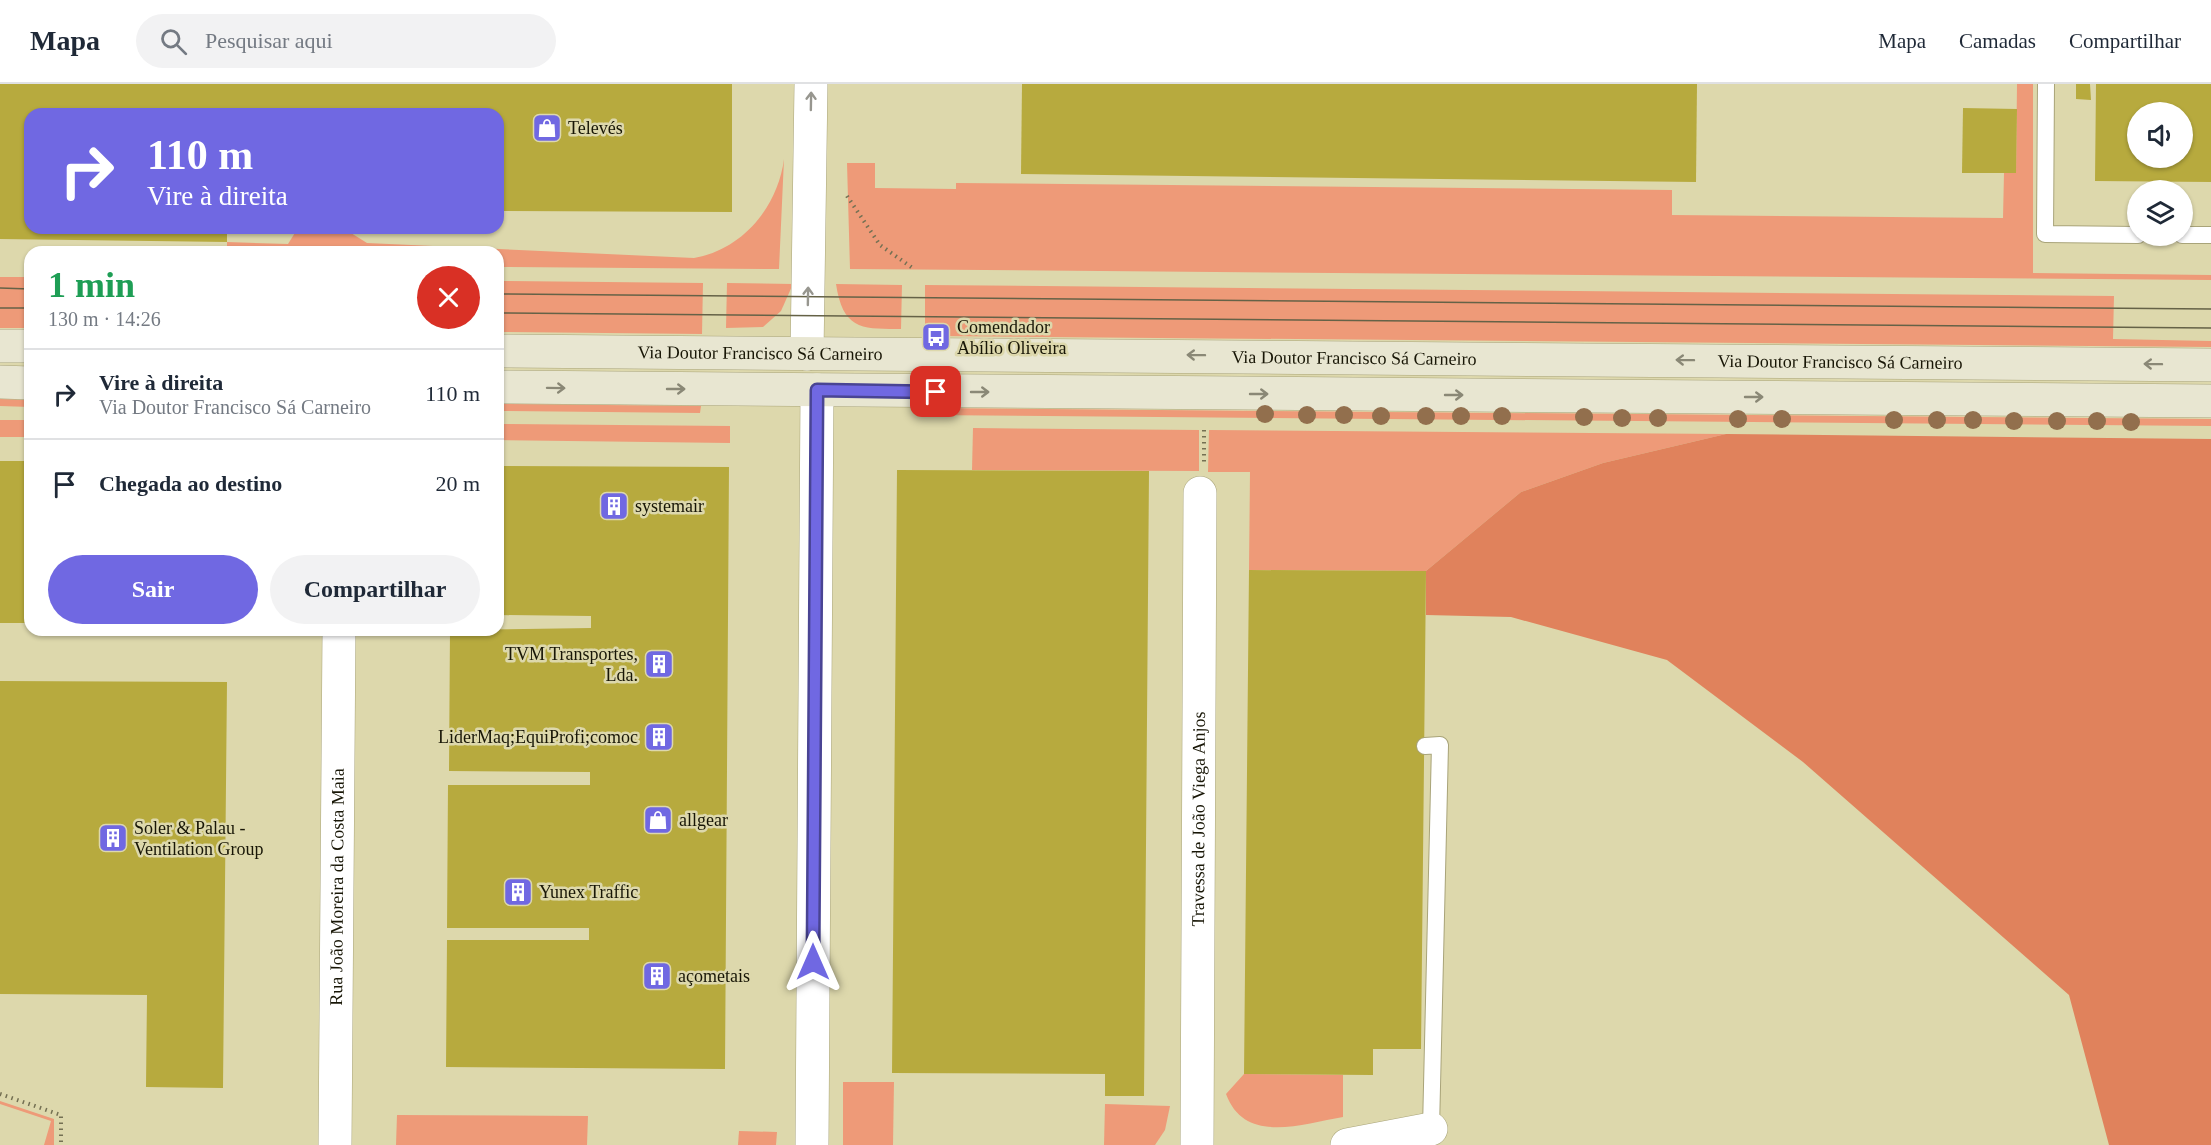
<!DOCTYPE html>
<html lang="pt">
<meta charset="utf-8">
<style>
:root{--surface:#fff;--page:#f2f2f3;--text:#1f2937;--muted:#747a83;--line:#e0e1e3;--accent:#7068e2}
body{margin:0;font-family:Georgia,serif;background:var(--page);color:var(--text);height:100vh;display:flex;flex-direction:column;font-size:22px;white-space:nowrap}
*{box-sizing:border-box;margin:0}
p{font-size:20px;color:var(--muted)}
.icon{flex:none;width:33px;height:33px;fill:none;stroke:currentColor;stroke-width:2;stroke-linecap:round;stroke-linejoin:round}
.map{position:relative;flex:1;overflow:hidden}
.drawer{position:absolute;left:24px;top:162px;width:480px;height:390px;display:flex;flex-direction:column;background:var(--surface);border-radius:18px;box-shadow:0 2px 4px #0004}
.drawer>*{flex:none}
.top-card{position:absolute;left:24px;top:24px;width:480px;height:126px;border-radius:18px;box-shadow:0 2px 4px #0004;background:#7068e2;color:#fff;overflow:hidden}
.tools{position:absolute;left:2127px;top:18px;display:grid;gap:12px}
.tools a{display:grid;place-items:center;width:66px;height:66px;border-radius:50%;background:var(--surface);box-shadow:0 2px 4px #0004;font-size:30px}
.pin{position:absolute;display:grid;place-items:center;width:51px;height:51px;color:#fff;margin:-26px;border-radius:12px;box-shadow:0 3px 9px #0006}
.me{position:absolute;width:66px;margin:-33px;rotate:0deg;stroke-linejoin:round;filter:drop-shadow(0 0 4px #0008)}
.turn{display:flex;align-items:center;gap:21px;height:126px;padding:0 24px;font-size:27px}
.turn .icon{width:78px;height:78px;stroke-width:2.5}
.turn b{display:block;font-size:42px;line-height:51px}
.round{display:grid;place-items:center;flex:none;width:63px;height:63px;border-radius:32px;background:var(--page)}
.overview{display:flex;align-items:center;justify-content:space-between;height:102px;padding:0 24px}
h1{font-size:36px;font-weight:700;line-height:45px;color:#1e9e55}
.button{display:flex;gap:12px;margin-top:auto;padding:12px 24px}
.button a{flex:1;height:69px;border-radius:36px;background:var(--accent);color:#fff;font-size:24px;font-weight:700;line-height:69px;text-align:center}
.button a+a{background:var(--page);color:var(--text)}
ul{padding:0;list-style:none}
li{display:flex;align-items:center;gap:18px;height:90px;padding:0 24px;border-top:2px solid var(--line)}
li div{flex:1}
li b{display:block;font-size:22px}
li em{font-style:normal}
header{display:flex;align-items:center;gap:36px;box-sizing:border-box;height:84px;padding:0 30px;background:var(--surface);border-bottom:2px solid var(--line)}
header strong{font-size:28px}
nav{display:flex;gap:33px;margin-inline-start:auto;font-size:21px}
.search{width:420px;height:54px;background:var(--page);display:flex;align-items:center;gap:15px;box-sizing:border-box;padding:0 21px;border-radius:33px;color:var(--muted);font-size:22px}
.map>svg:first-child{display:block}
.green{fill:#ee9a78}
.forest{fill:#e0825c}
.building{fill:#b7aa3e;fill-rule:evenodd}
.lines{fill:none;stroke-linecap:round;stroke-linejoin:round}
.service-casing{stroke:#a9a479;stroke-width:18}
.minor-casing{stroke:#a9a479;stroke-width:34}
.secondary-casing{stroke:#a9a479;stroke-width:34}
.path{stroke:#747053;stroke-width:4;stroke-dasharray:1.5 4.5;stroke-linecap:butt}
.service{stroke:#fff;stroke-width:16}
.minor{stroke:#fff;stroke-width:33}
.secondary{stroke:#e8e6d1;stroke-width:33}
.tram{stroke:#656247;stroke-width:1.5}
.tree{fill:#926f4d}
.oneway{stroke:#97968f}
.oneway2{stroke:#8a8876}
.route-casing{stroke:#494493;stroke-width:15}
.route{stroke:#7068e2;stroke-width:10}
.labels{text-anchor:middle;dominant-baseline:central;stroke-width:5;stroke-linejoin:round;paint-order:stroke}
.poi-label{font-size:18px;fill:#181606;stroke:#ddd8ac;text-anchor:start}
.street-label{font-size:18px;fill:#181606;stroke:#ddd8ac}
</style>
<header>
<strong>Mapa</strong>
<div class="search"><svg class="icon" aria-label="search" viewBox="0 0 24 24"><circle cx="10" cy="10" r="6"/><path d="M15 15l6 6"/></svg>Pesquisar aqui</div>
<nav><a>Mapa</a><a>Camadas</a><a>Compartilhar</a></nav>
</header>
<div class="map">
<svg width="2211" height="1061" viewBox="0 0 2211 1061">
<rect width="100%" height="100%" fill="#ddd8ac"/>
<g class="green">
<path d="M2017 0H2033V189L2211 191V196L850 185 847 79H875V104L956 105V99L1672 106V131L2003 134 2004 89H2016Z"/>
<path d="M784 75 779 185 498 183V168H227V158L288 160 298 144H343L367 159 694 174C743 166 778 122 784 75Z"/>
<rect x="0" y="193" width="30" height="51"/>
<path d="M498 197 703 199 702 250 498 248Z"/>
<path d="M727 199 793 200 781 227 763 243 726 244Z"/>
<path d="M836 200 902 201 901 245C862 245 843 246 836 200Z"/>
<path d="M925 201 2114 212 2113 255 2211 257V263L938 252 937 245H925Z"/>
<path d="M0 315 30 316V323L0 322Z"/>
<path d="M498 320 701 322 700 329 498 327Z"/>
<path d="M925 324 2211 335V342L925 331Z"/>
<rect x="0" y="336" width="30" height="17"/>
<path d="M498 340 730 342V359L498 356Z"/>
<path d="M973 344 1199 346V387L972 386Z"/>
<path d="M1209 346 1726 350 1603 379 1521 408 1426 487 1249 486 1250 388H1208Z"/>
<path d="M1244 990 1343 991V1033C1301 1040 1245 1061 1226 1010Z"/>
<path d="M843 998H894L893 1061H843Z"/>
<path d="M0 1017 54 1035V1061H44L51 1037 0 1020Z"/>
<path d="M1105 1020 1170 1022 1165 1046 1155 1061H1104Z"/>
<path d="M397 1031 588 1032 587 1061H396Z"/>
<path d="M739 1047 777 1048 776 1061H738Z"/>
</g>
<path class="forest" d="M1726 350 2211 355V1061H2109L2069 911 1803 678 1667 576 1511 533 1426 531V487L1521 408 1603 379Z"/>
<g class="building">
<path d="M0 0H732V128L498 127V30H30V144H227V158L0 155Z"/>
<path d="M1022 0H1697L1696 98 1021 90Z"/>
<path d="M2076 0H2090L2091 16 2076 15Z"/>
<path d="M2096 0H2211V98L2095 97ZM2138 28H2182V74H2138Z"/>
<path d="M1963 24 2017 25 2016 89H1962Z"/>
<rect x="0" y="377" width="30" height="162"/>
<path d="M498 382 729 383 725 985 446 983 447 856H589V844H447L448 701H590V688L449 687 450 546 591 544V532L498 531Z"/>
<path d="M897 386 1149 387 1144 1012H1105V990L892 989Z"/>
<path d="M1249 486 1426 487 1421 965H1373V991L1244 990Z"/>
<path d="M0 597 227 598 223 1004 146 1003 147 911 0 910Z"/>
</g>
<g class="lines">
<g class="service-casing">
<g id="service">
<path d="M2046 0 2045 150 2138 151"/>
<path d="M2182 151H2211"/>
<path d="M1425 662 1440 661 1431 1045"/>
</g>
</g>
<g class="minor-casing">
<g id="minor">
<path d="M807 270 811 0"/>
<path id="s1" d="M335 1061 339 546"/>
<path d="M812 1061 817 306"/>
<path id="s2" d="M1197 1061 1200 409"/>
<path d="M1347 1061 1431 1045"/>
</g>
</g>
<g class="secondary-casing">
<g id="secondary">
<path d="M0 262H30"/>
<path id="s3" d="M498 267 2211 281"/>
<path d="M0 298 30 299"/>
<path d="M498 303 2211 317"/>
</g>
</g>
<g class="path">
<path d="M847 112 880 161 914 185"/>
<path d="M1204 346V378"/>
<path d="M0 1010 61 1031V1061"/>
</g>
<use href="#service" class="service"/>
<use href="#minor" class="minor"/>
<use href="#secondary" class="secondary"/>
<g class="tram">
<path d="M0 204 30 205"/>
<path d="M498 210 2211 225"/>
<path d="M0 224H30"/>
<path d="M498 229 2211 244"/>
</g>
</g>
<g class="tree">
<circle cx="1265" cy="330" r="9"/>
<circle cx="1307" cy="331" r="9"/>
<circle cx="1344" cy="331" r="9"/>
<circle cx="1381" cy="332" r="9"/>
<circle cx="1426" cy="332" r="9"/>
<circle cx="1461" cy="332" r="9"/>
<circle cx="1502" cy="332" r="9"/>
<circle cx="1584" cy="333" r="9"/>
<circle cx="1622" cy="334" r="9"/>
<circle cx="1658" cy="334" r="9"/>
<circle cx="1738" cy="335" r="9"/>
<circle cx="1782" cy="335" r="9"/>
<circle cx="1894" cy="336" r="9"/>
<circle cx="1937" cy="336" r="9"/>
<circle cx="1973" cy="336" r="9"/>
<circle cx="2014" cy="337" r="9"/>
<circle cx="2057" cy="337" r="9"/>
<circle cx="2097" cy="337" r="9"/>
<circle cx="2131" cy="338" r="9"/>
</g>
<defs><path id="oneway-shaft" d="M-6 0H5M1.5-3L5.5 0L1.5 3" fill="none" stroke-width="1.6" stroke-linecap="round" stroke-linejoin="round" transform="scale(1.5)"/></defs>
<g class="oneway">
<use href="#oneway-shaft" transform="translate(811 17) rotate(-89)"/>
<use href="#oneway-shaft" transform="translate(808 212) rotate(-89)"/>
</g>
<g class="oneway2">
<use href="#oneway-shaft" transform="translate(1196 271) rotate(-179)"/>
<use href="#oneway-shaft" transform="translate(1685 276) rotate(-179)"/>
<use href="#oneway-shaft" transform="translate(2153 280) rotate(-179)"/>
<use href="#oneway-shaft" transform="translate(556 304) rotate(1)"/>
<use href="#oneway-shaft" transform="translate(676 305)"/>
<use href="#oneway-shaft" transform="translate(980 308)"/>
<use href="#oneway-shaft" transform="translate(1259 310)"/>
<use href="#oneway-shaft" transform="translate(1454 311)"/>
<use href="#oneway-shaft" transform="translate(1754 313)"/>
</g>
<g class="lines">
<g class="route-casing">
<path id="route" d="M813 878 817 306 936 308"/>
</g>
<use href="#route" class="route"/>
</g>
<defs>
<g id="shop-square" transform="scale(1.5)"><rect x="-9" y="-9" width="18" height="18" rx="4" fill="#7068e2" stroke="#ddd8ac"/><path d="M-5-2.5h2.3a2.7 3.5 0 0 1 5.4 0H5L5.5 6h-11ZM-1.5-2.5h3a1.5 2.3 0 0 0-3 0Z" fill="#fff"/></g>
<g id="bus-square" transform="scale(1.5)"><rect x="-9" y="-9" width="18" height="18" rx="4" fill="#7068e2" stroke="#ddd8ac"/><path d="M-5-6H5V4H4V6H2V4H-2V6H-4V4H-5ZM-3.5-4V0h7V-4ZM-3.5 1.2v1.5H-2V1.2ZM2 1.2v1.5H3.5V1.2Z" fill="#fff"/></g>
<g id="building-square" transform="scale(1.5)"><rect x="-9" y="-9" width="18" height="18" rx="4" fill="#7068e2" stroke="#ddd8ac"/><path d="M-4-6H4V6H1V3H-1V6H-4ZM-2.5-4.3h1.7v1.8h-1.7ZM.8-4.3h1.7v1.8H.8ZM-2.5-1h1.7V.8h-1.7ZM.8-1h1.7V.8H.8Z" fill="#fff"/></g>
</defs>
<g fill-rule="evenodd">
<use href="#shop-square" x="547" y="44"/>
<use href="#bus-square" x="936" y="253"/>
<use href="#building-square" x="614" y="422"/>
<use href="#building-square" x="659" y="580"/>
<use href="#building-square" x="659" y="653"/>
<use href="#shop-square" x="658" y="736"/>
<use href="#building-square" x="113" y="754"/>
<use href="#building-square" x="518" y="808"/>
<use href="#building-square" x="657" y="892"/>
</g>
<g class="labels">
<g class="poi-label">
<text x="568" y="44">Televés</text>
<text x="957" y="243">Comendador<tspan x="957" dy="21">Abílio Oliveira</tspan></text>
<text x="635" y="422">systemair</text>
<text x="638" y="570" text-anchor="end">TVM Transportes,<tspan x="638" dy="21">Lda.</tspan></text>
<text x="638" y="653" text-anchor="end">LiderMaq;EquiProfi;comoc</text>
<text x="679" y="736">allgear</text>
<text x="134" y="744">Soler &amp; Palau -<tspan x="134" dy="21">Ventilation Group</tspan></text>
<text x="539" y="808">Yunex Traffic</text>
<text x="678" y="892">açometais</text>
</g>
<g class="street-label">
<text stroke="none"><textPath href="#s3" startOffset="262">Via Doutor Francisco Sá Carneiro</textPath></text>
<text stroke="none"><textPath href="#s3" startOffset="856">Via Doutor Francisco Sá Carneiro</textPath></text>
<text stroke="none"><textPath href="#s3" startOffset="1342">Via Doutor Francisco Sá Carneiro</textPath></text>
<text stroke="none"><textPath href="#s2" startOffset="326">Travessa de João Viega Anjos</textPath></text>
<text stroke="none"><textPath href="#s1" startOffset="258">Rua João Moreira da Costa Maia</textPath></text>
</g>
</g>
</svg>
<div class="tools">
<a><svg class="icon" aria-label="sound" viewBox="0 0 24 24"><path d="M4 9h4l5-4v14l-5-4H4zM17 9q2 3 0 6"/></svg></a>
<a><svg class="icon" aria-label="layers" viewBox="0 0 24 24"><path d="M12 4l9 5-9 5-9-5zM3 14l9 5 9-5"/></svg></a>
</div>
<div class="pin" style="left:936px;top:308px;background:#d93025"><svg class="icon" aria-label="arrive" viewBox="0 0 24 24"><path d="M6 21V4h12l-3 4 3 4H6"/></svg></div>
<svg class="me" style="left:813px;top:878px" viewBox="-20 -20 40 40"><path d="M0-17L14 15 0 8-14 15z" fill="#7068e2" stroke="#fff" stroke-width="4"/></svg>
<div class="top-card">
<div class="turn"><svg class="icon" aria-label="right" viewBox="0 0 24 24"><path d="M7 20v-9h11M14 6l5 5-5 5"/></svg><div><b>110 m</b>Vire à direita</div></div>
</div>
<section class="drawer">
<div class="overview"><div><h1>1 min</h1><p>130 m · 14:26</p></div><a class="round" style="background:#d93025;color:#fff"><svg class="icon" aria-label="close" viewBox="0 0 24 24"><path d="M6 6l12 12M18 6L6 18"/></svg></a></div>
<ul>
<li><svg class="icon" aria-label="right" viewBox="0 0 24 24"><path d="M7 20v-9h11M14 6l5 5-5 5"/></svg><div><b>Vire à direita</b><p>Via Doutor Francisco Sá Carneiro</p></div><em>110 m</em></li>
<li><svg class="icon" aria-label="arrive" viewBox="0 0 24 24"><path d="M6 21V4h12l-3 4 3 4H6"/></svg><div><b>Chegada ao destino</b></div><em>20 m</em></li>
</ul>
<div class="button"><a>Sair</a><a>Compartilhar</a></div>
</section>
</div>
